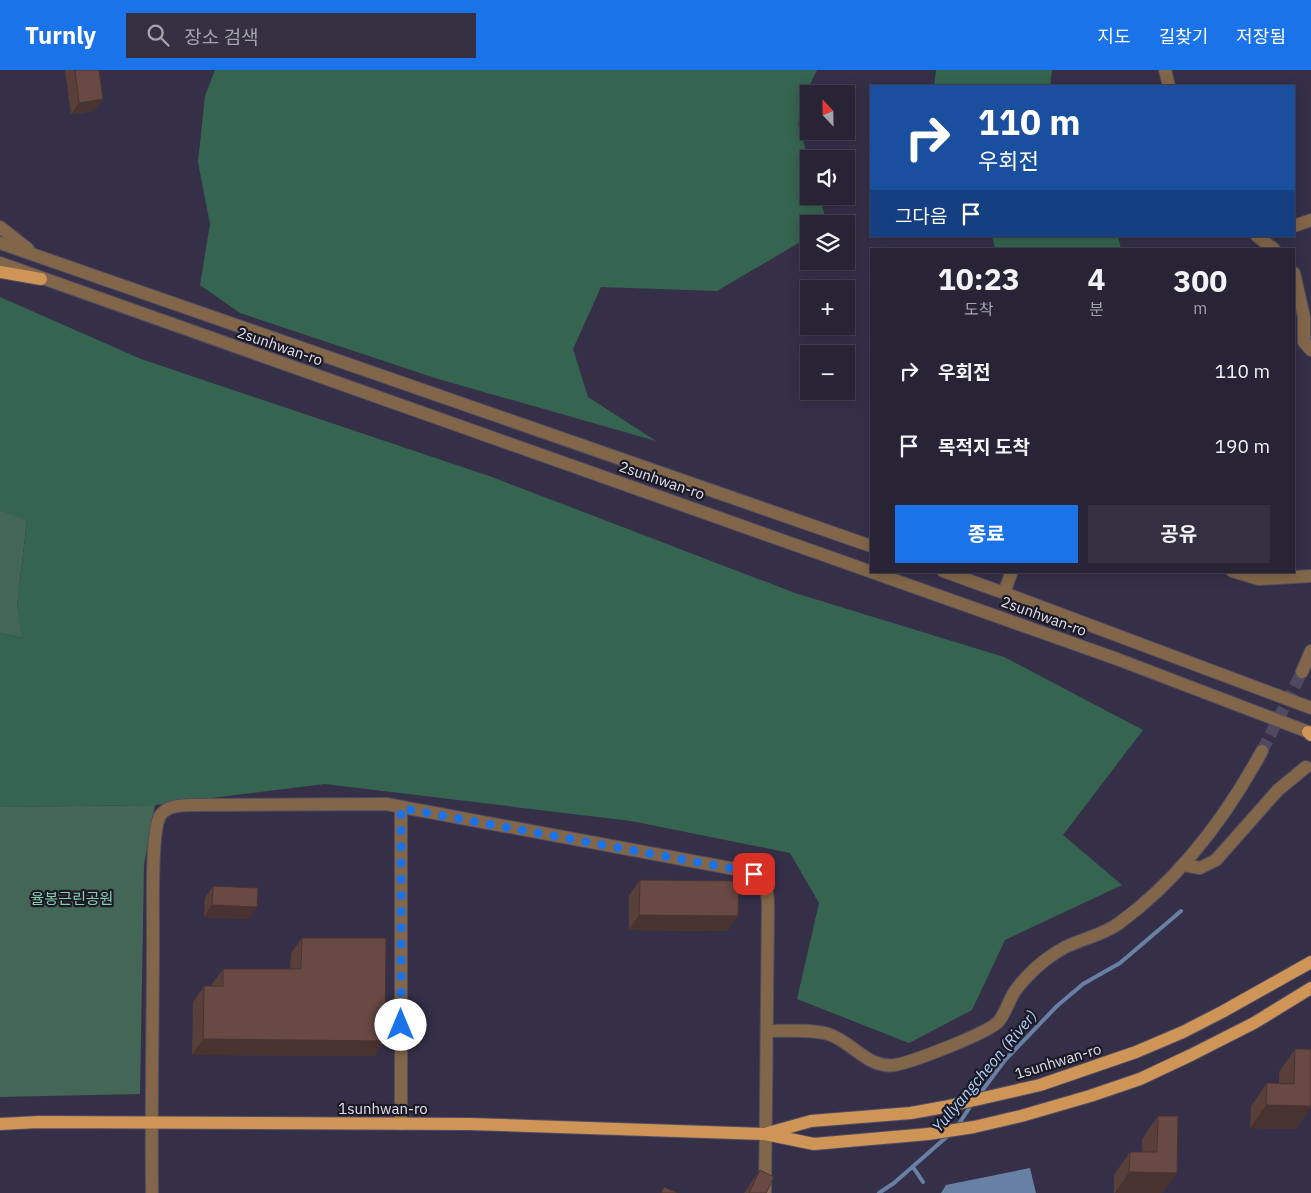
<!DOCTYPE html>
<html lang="ko">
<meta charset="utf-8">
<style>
:root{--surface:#282436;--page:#343042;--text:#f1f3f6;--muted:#a5a4ad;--line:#444151;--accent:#1a73e8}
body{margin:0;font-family:"IBM Plex Sans","Noto Sans KR",sans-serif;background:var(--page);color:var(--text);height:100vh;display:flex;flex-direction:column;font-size:19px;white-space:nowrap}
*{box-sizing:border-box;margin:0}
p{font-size:16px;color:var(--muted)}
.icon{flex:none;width:28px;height:28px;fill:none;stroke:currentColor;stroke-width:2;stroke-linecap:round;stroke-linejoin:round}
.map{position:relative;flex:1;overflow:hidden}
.details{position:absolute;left:870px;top:178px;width:425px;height:325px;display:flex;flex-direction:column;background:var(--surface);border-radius:0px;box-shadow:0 2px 12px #0003,0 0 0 1px var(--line)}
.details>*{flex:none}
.hud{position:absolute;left:870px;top:15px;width:425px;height:152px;border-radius:0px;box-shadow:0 2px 12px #0003,0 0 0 1px var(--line);background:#1a4fa0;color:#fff;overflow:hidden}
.needle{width:32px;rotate:338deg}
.controls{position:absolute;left:800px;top:15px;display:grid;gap:10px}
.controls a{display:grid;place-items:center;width:55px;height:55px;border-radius:0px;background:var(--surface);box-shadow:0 2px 12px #0003,0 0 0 1px var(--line);font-size:25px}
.pin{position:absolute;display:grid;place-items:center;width:42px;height:42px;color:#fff;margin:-21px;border-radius:10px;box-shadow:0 2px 8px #0006}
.me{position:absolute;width:55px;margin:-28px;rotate:0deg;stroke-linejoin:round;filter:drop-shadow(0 0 4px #0008)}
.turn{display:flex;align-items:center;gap:18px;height:105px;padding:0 25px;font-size:22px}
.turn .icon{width:65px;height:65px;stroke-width:2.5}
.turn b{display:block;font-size:35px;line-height:42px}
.then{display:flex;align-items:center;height:48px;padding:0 25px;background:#0003;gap:10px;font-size:19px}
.eta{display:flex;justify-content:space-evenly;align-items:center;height:85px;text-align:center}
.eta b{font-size:30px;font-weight:700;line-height:35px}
.cta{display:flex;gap:10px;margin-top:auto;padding:10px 25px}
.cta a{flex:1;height:58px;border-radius:0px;background:var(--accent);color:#fff;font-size:20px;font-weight:700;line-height:58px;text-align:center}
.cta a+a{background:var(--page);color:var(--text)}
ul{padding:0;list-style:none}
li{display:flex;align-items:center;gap:15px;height:75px;padding:0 25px}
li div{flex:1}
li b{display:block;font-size:19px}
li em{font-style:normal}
header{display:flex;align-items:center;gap:30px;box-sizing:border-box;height:70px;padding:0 25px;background:var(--accent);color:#fff}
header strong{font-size:24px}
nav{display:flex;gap:28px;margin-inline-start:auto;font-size:18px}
.search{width:350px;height:45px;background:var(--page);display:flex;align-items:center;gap:12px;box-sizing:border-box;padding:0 18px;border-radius:0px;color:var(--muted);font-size:19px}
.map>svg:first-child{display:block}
.green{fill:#436656}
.forest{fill:#356550}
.water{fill:#6780a4}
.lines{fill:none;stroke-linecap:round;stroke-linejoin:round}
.stream{stroke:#6780a4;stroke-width:4}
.minor-tunnel{stroke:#4f4a61;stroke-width:12;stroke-dasharray:12 6;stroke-linecap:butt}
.minor-casing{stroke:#514c63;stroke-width:14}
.major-casing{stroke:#514c63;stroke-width:14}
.minor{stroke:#826649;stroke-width:12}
.major{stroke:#ce9557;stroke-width:12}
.wall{fill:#593f3a}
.shaded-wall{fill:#493330}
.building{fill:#684944;stroke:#493330}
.route{stroke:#1a73e8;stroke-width:9;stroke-dasharray:0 16.2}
.labels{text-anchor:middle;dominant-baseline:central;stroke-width:4.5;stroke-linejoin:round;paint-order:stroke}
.street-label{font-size:15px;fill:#e2dfef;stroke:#1c1a25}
.park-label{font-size:15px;fill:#83d1ae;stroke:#1c1a25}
.water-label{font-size:16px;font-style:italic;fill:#afd0fe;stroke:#1c1a25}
</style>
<header>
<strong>Turnly</strong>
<div class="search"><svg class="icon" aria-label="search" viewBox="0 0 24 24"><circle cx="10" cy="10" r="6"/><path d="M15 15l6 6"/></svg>장소 검색</div>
<nav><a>지도</a><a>길찾기</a><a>저장됨</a></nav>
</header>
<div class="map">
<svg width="1311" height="1123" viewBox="0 0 1311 1123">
<rect width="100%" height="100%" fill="#353048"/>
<g class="green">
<path d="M0 440 27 450 17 536 23 568 0 563Z"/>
<path d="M155 735 144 795 140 1024 0 1027V737Z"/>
</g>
<g class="forest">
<path d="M215 0H817L803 29 798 54 809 91V126H819L826 149 821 154H809V165L802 171 717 221 601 217 573 279 588 327 656 371 435 308 240 243 200 215 210 154 198 92 205 26Z"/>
<path d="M936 0H1052L1050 16H934Z"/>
<path d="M992 166H1118L1121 179H995Z"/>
<path d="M0 227 141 289 492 407 795 523 1004 587 1143 660 1063 765 1122 815 1005 870 972 940 909 973 797 929 819 833 790 783 631 751 325 714 155 735 0 737V563L22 568 17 536 27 451 0 440Z"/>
</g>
<path class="water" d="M1030 1098 1036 1123H941L946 1115Z"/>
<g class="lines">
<g class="stream">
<path d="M979 1025 1005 990 1057 936 1083 914 1120 893 1181 841"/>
<path d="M958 1055 972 1034"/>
<path d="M913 1097 923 1112"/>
<path d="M879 1123 894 1113 950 1064"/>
</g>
<path class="minor-tunnel" d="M1262 681 1302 602"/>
<g class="minor-casing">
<g id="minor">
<path d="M1165 0 1169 16"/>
<path d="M1294 156 1311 150"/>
<path d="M0 157 28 179"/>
<path d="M1257 166 1274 179"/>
<path d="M0 173 871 476"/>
<path d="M0 193 1117 589 1311 663"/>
<path d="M1294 203 1304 247V272L1311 280"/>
<path d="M943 501 1004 523 1311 638"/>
<path d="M1232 501 1259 509 1311 506"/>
<path d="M1004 523 1012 501"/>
<path d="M1302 602 1311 581"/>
<path d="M401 738V1054"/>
<path d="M1184 795 1200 798 1216 790 1278 720 1306 697"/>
<path d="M767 961C785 961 811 959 828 964 852 971 867 999 895 995 912 992 989 963 999 951 1006 942 1009 930 1015 921 1023 910 1034 899 1044 891 1052 885 1060 879 1070 875 1086 868 1104 864 1118 854 1180 809 1226 747 1262 681"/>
<path d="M152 1123C151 1035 153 947 153 860 153 838 151 762 160 746 167 735 180 736 191 735L386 734 735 799C762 807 768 809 768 838L765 1123"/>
</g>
</g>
<g class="major-casing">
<g id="major">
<path d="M0 202 41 209"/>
<path d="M1308 662 1311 665"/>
<path d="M0 1054 39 1052 470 1054 765 1064 814 1074 928 1064 974 1057 1021 1046 1090 1026 1140 1009 1191 985 1254 953 1311 918"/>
<path d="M768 1063 811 1051 911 1043 944 1037 1040 1015 1136 982 1183 962 1222 942 1311 892"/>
</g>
</g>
<use href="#minor" class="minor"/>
<use href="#major" class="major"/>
</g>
<g class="wall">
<path d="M65 0H99L103 29 94 41 71 44Z"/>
<path d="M640 810 738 846 727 861 629 860V825Z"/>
<path d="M213 816 249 849 204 847 205 828Z"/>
<path d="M302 868 385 971 374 986 192 985 193 932 204 916H212V914L223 899H290L291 883Z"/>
<path d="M1295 979 1296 1059 1250 1058 1251 1036 1267 1013 1279 1014V1002Z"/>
<path d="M1158 1046 1163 1123H1114V1105L1130 1082H1142V1069Z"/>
<path d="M760 1100 766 1123H744Z"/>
</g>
<g class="shaded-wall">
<path d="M103 29 94 41 71 44 79 33Z"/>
<path d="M212 835 257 837 249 849 204 847Z"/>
<path d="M639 845 738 846 727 861 629 860Z"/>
<path d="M203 969 385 971 374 986 192 985Z"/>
<path d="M1266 1035 1311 1036V1037L1296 1059 1250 1058Z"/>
<path d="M1129 1102 1177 1103 1163 1123H1115Z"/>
</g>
<g class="building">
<path d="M75 0H99L103 29 79 33Z"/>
<path d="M640 810 739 811 738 846 639 845Z"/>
<path d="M213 816 258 818 257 837 212 835Z"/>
<path d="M302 868H386L385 971 203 969 204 916H223V899H301Z"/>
<path d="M1295 979H1311V1036L1266 1035 1267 1013 1294 1014Z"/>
<path d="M1158 1046H1178L1177 1103 1129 1102 1130 1082H1157Z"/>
<path d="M760 1100 774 1107 766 1123H749Z"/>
<path d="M664 1117 678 1123H661Z"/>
</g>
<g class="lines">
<path class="route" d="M401 955V738L735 799 754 804"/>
</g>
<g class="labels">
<g class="street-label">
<text transform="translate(280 276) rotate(19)">2sunhwan-ro</text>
<text transform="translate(662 410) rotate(19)">2sunhwan-ro</text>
<text transform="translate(1044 546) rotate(20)">2sunhwan-ro</text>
<text transform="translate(1058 991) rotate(-17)">1sunhwan-ro</text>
<text x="383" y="1038">1sunhwan-ro</text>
</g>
<g class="park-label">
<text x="72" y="828">율봉근린공원</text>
</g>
<g class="water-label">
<text transform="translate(984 1001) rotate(-50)">Yullyangcheon (River)</text>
</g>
</g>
</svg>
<div class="controls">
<a><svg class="needle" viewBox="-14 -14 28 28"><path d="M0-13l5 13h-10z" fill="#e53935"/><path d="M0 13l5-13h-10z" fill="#a5a4ad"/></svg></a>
<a><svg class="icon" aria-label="sound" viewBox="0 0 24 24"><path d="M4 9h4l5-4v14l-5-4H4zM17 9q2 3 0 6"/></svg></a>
<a><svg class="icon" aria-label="layers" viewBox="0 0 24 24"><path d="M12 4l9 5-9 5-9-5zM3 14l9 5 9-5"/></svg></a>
<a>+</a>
<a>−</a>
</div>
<div class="pin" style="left:754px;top:804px;background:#d93025"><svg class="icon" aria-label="arrive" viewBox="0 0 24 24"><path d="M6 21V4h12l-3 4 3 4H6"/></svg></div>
<svg class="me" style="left:401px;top:955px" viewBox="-20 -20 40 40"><circle r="19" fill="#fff"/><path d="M0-13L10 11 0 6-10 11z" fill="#1a73e8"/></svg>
<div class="hud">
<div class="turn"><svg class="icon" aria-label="right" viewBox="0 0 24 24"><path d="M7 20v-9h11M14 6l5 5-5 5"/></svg><div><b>110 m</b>우회전</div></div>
<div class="then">그다음<svg class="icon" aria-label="arrive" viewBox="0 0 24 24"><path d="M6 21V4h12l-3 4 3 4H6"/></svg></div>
</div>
<section class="details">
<div class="eta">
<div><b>10:23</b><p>도착</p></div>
<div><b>4</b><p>분</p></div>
<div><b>300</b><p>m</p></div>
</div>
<ul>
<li><svg class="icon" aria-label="right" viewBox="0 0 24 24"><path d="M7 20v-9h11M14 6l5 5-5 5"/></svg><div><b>우회전</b></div><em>110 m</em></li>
<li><svg class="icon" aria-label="arrive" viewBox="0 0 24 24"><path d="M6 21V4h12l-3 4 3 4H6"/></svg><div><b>목적지 도착</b></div><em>190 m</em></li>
</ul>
<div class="cta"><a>종료</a><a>공유</a></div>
</section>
</div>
